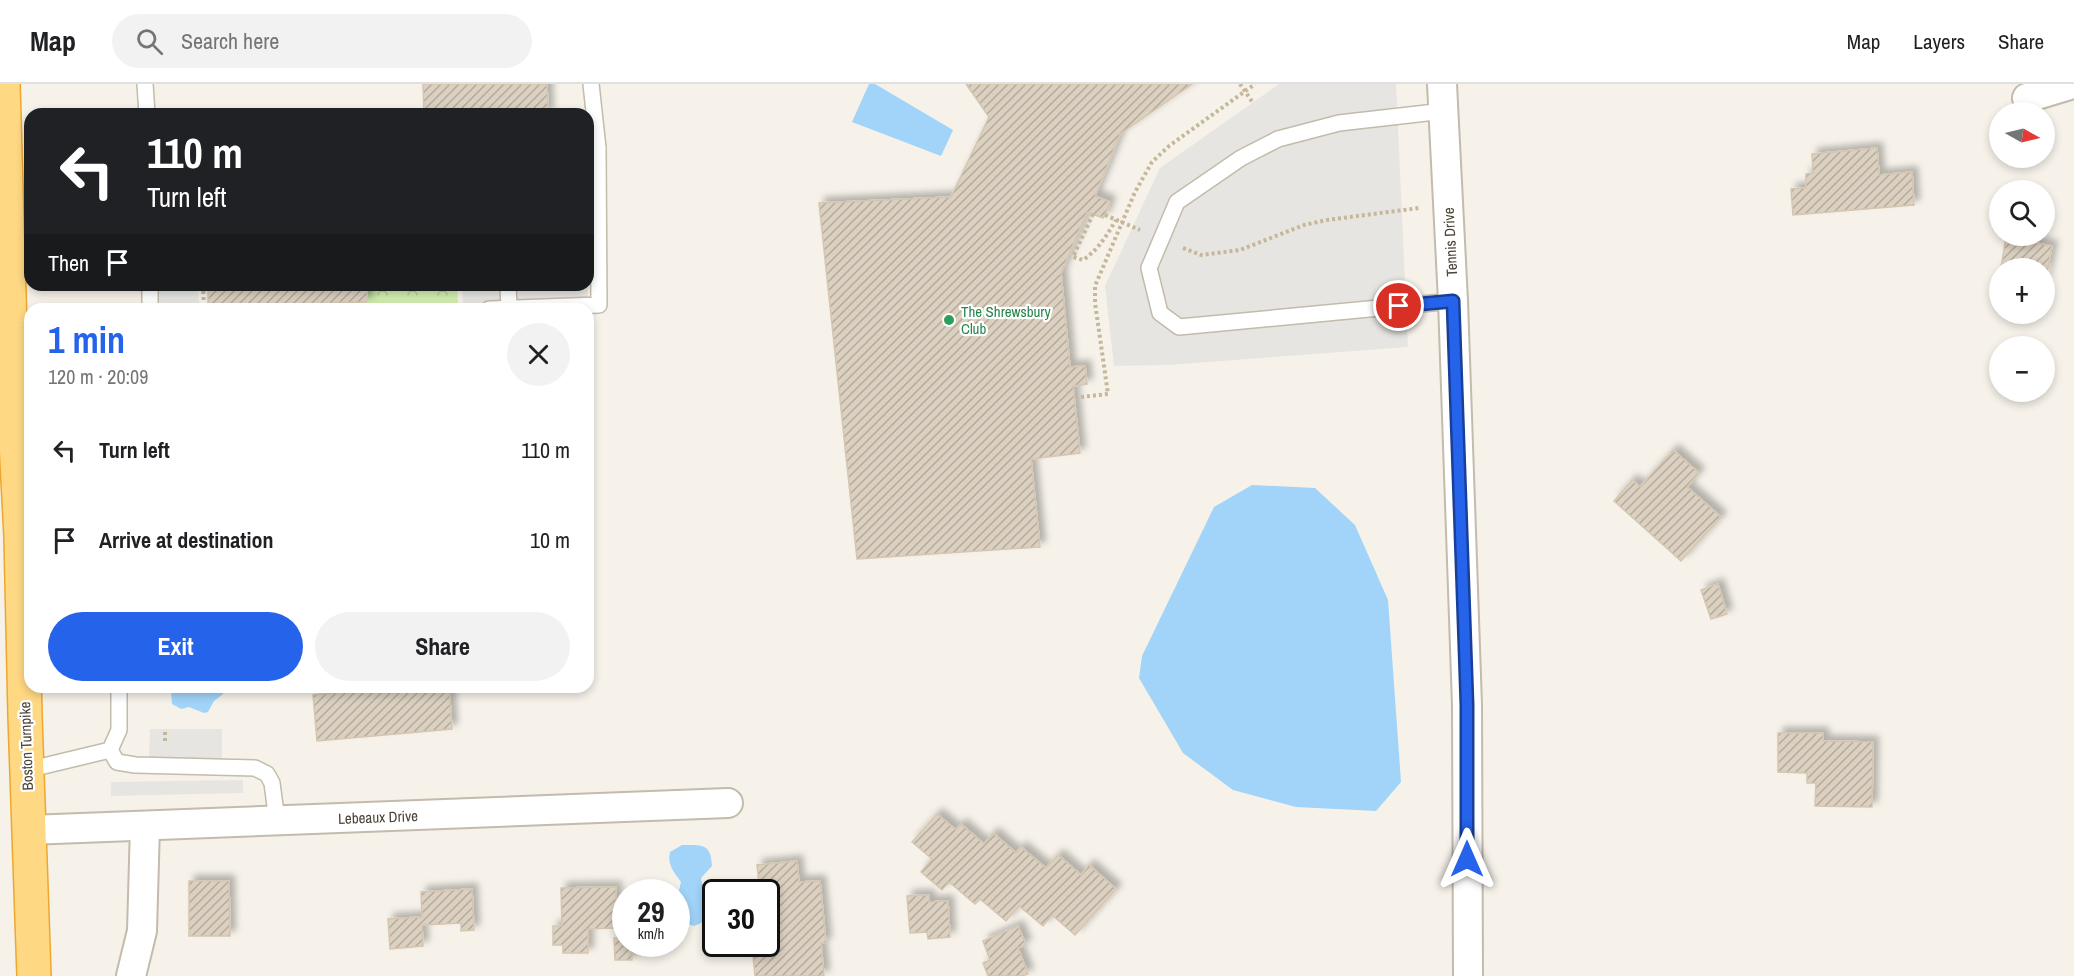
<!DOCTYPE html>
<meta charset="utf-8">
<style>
:root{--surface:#fff;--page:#f2f2f2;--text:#202124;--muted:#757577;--line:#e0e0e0;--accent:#2563eb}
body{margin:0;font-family:"Archivo Narrow",sans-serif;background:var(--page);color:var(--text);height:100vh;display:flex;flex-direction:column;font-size:22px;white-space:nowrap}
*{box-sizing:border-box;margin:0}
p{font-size:20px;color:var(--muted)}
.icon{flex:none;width:33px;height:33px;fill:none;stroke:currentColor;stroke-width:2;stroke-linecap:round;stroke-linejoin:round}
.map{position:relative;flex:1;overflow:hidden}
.details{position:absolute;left:24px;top:219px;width:570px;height:390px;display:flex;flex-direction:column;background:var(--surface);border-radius:18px;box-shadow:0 3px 9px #0003}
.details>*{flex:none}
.guide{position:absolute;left:24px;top:24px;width:570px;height:183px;border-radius:18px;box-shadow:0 3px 9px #0003;background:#202124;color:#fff;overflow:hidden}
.needle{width:39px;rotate:98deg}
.controls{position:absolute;left:1989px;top:18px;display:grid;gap:12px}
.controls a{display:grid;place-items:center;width:66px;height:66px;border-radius:50%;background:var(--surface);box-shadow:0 3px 9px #0003;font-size:30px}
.speed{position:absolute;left:612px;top:795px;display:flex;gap:12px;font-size:30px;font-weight:700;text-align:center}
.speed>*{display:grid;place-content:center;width:78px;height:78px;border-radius:50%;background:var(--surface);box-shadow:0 3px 9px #0003;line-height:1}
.speed small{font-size:15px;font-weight:400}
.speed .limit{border:3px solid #111;border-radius:9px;background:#fff;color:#111}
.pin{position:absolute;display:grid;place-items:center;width:51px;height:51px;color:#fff;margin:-26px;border:3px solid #fff;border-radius:50%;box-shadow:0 2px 6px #0007}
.me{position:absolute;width:66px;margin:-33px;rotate:0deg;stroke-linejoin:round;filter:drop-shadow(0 0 4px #0008)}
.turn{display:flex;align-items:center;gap:21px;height:126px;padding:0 24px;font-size:27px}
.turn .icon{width:78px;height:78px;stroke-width:2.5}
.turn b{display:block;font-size:42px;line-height:51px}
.then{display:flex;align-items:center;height:57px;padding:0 24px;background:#0003;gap:12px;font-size:22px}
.round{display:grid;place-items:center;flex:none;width:63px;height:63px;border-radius:32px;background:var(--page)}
.overview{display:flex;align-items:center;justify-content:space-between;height:102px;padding:0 24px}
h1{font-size:36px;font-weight:800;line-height:45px;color:var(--accent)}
.action{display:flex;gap:12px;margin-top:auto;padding:12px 24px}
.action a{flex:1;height:69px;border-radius:36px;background:var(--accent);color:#fff;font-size:24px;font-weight:800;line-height:69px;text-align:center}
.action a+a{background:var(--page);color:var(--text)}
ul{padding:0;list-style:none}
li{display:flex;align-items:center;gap:18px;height:90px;padding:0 24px}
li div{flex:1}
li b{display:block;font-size:22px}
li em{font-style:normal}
header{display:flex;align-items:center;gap:36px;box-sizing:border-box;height:84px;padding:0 30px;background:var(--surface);border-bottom:2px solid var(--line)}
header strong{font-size:28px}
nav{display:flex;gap:33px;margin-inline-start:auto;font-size:21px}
.search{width:420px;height:54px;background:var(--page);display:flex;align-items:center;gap:15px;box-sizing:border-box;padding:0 21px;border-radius:33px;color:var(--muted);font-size:22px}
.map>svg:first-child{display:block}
.park{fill:url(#park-crowns)}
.parking{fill:#e7e5e1}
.water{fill:#a1d4f8}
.building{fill:url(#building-hatch);stroke:#d5c6b0;stroke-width:1.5;filter:url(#shadow)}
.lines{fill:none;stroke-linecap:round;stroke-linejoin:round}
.service-casing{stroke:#c3bbab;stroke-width:18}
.minor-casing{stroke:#c3bbab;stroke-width:32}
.trunk-casing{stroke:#eea72c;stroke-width:36}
.path{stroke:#c6b79a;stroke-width:4;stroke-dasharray:3 3;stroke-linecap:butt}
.service{stroke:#fff;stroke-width:15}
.minor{stroke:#fff;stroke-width:28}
.trunk{stroke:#ffd883;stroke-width:33}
.route-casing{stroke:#184099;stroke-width:15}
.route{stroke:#2563eb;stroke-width:10}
.leisure-dot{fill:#2e9e5b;stroke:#fff;stroke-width:2}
.labels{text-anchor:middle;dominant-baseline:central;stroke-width:4.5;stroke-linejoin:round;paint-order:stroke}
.street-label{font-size:15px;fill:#4b4337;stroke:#fff}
.leisure-label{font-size:15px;fill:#27864d;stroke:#fff;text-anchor:start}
</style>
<header>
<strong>Map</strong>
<div class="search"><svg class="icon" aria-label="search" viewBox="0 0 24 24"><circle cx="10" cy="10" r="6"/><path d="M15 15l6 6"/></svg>Search here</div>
<nav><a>Map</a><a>Layers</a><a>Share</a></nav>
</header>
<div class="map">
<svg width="2074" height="892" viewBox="0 0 2074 892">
<defs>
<pattern id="park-crowns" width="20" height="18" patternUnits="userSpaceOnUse" patternTransform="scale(1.5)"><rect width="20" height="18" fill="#d1eeaf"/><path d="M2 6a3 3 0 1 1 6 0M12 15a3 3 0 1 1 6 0" fill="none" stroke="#b5cd97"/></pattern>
<pattern id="building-hatch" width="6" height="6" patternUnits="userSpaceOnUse" patternTransform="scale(1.5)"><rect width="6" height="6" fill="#dcd1c1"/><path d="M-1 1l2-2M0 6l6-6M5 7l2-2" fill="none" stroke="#b4ab9e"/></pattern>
<filter id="shadow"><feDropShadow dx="5.5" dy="-5.5" stdDeviation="3" flood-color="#0004"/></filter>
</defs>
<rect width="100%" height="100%" fill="#f6f2ea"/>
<path class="park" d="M367 201H457L458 219 368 222Z"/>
<g class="parking">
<path d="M1279 0H1396L1408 263 1167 281 1114 282 1105 202 1160 84Z"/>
<path d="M109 201H198L199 224 173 225 134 205 109 206Z"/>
<path d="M462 201H588V216L463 221Z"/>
<path d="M150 645H222V675H149Z"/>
<path d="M243 696V709L111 712V698Z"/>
</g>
<g class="water">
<path d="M869 0H875L953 46 941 72 852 38Z"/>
<path d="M1252 401 1315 404 1355 441 1388 516 1401 698 1376 727 1296 723 1233 706 1183 669 1139 594 1142 572 1214 423Z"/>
<path d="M182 603H224L223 610 214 617 208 628 204 629 189 623 181 625 172 620 171 608Z"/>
<path d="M682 761C702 761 711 759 712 782L701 794C703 812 724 832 694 842L683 839 677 832V815L681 798C674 788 667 781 670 768Z"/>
</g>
<g class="building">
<path d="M423 0H547L548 30H424Z"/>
<path d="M966 0H1192L1120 50 1095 112 1110 118 1105 131 1103 134 1087 128 1061 189 1070 283 1085 282 1087 300 1073 302 1080 369 1031 375 1040 463 857 475 819 119 951 113 989 33Z"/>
<path d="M1877 64 1879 91 1912 88 1914 121 1793 131 1791 105 1806 104V90L1813 89 1812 70Z"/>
<path d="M2006 153 2052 162 2045 199 2044 184H2001Z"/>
<path d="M208 201H367V218L208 223Z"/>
<path d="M1673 366 1699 389 1687 403 1721 433 1681 477 1614 417 1632 396 1640 403Z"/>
<path d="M1718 500 1727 530 1711 535 1701 506Z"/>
<path d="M365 603H449L452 645 317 657 313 611 365 606Z"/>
<path d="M1778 649H1823V657L1873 658 1872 723 1815 722 1816 699H1807V689L1778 688Z"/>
<path d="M937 730 956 746 961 740 984 760 993 749 1016 769 1021 763 1046 784 1058 771 1081 791 1089 781 1116 805 1075 851 1052 831 1043 842 1019 822 1006 837 980 815 975 820 949 798 942 806 921 788 932 775 912 758Z"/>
<path d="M797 777 799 798 820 797 826 859H821L824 892H755L753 872H760L758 860H766V808H760L757 781Z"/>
<path d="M189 797H229L230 852H189Z"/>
<path d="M616 803V844L588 845V869H563V861H553V842H562L561 804Z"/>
<path d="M472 805 474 846 461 847V839L422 841 423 862 390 865 388 835 422 833 421 808Z"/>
<path d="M929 811V818L948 817 950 853 928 855 927 848 910 849 907 812Z"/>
<path d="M1018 842 1026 861 1018 864 1028 890 1022 892H988L983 879 990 876 983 857Z"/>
<path d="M614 854H626V860H632V876H615Z"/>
</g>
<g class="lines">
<g class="service-casing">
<g id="service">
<path d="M145 0 147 30"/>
<path d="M591 0 598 64"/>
<path d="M1444 27 1339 39 1278 55 1241 74 1177 118 1149 184 1160 229 1179 243 1453 217"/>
<path d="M150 201V225"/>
<path d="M508 201 509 224"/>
<path d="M489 225 599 221 598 64 588 65"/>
<path d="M110 666 117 678 135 681 255 684 267 690 272 699 277 737"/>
<path d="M27 686 110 666 119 646V603"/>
</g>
</g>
<g class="minor-casing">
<g id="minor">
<path d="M1442 0 1453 217 1467 621 1468 892"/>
<path d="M2027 14 2073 0"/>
<path d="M29 746 728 719"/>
<path d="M131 892 142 847 145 742"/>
</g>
</g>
<g class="trunk-casing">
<path id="trunk" d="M3 0 10 244 21 452 25 632 34 892"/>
</g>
<g class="path">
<path d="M1240 0 1253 19"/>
<path d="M1093 130 1073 173 1083 176C1098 166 1107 151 1116 136"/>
<path d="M1105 131 1140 146"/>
<path d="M1183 164 1201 171 1240 166 1304 141 1327 136 1419 124"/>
<path d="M203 201 204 225"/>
<path d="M1081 313 1108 310 1095 219V202L1135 108 1152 78 1169 62 1255 0"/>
<path d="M165 648V659"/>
</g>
<use href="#service" class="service"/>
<use href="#minor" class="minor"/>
<use href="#trunk" class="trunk"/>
</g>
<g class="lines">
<g class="route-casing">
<path id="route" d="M1399 222 1453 217 1467 621V775"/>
</g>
<use href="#route" class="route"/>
</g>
<circle class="leisure-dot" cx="949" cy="236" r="6"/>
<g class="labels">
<g class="street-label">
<text transform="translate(1450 158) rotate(-93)">Tennis Drive</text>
<text transform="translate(26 662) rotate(-92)">Boston Turnpike</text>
<text transform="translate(378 733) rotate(-2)">Lebeaux Drive</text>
</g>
<g class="leisure-label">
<text x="961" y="227">The Shrewsbury<tspan x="961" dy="17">Club</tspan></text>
</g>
</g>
</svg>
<div class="controls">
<a><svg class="needle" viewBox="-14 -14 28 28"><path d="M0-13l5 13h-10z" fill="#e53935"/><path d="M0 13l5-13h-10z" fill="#757577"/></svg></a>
<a><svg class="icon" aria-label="search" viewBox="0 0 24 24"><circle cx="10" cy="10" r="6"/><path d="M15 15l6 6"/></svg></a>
<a>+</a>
<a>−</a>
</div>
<div class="speed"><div>29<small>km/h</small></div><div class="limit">30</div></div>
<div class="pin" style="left:1399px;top:222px;background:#d93025"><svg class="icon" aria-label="arrive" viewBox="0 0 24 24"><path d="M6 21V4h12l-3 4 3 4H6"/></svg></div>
<svg class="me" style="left:1467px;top:775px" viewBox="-20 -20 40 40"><path d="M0-17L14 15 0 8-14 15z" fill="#2563eb" stroke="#fff" stroke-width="4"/></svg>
<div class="guide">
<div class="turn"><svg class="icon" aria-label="left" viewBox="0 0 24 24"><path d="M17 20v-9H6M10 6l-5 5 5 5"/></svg><div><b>110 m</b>Turn left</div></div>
<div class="then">Then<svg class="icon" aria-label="arrive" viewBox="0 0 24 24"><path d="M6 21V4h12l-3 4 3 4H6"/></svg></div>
</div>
<section class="details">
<div class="overview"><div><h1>1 min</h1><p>120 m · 20:09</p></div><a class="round"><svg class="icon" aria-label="close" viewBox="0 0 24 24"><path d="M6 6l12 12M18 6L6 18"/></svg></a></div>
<ul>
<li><svg class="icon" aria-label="left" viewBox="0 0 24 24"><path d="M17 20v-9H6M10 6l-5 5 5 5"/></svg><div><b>Turn left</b></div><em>110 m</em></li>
<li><svg class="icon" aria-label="arrive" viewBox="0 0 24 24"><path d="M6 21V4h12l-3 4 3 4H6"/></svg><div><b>Arrive at destination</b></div><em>10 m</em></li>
</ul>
<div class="action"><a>Exit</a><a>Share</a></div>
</section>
</div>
